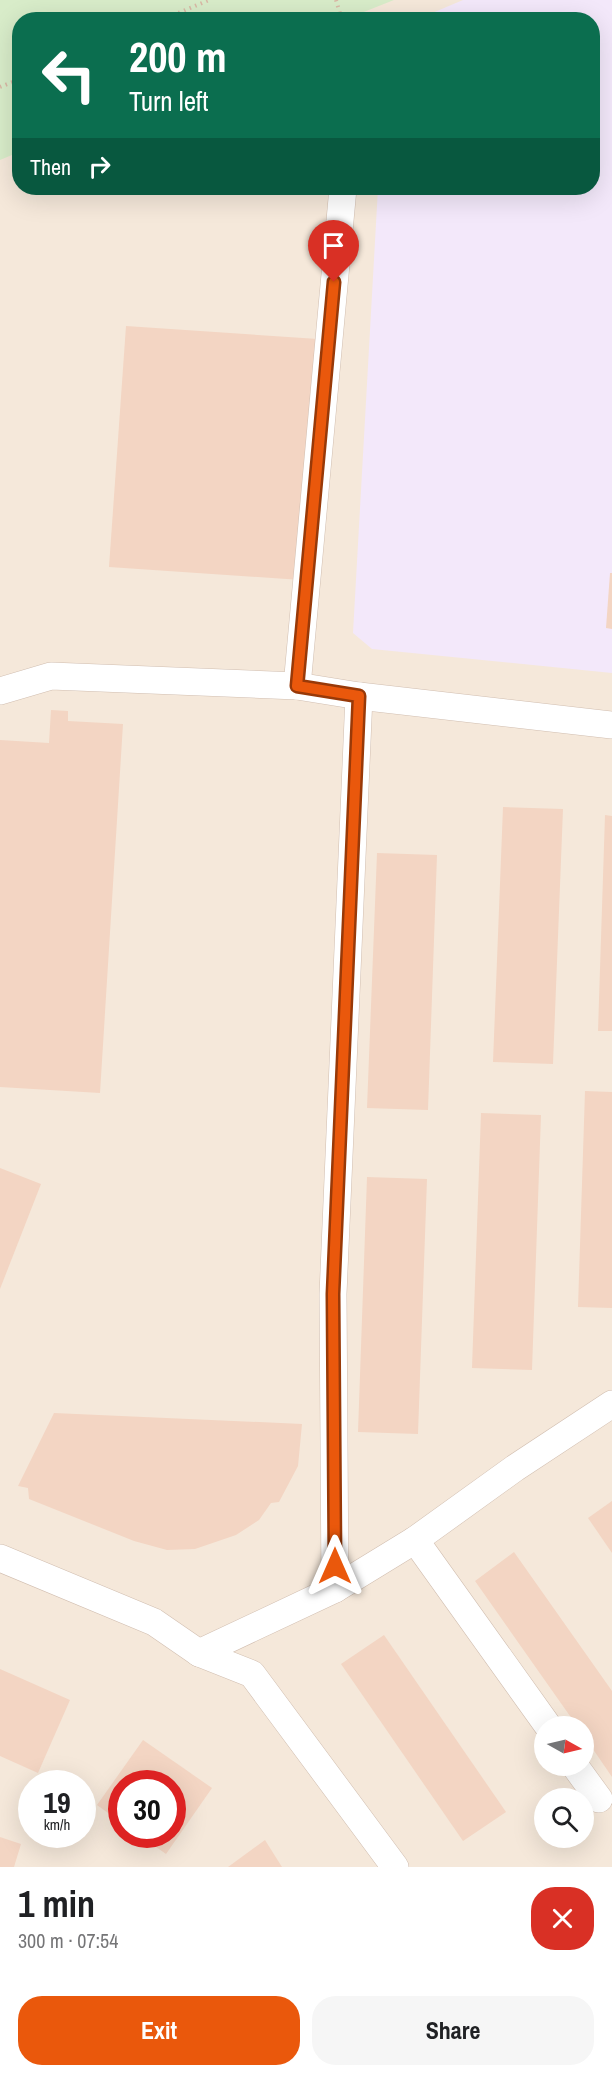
<!DOCTYPE html>
<meta charset="utf-8">
<style>
:root{--surface:#fff;--page:#f6f6f6;--text:#202124;--muted:#757577;--accent:#ea580c}
body{margin:0;font-family:"Archivo Narrow",sans-serif;background:var(--page);color:var(--text);height:100vh;display:flex;flex-direction:column;font-size:22px;white-space:nowrap}
*{box-sizing:border-box;margin:0}
p{font-size:20px;color:var(--muted)}
.icon{flex:none;width:33px;height:33px;fill:none;stroke:currentColor;stroke-width:2;stroke-linecap:round;stroke-linejoin:round}
.map{position:relative;height:1867px;overflow:hidden}
.drawer{display:flex;flex-direction:column;background:var(--surface);flex:1}
.drawer>*{flex:none}
.top-card{position:absolute;left:12px;top:12px;width:588px;height:183px;border-radius:24px;box-shadow:0 6px 24px #0002;background:#0b6e4f;color:#fff;overflow:hidden}
.needle{width:39px;rotate:98deg}
.controls{position:absolute;left:534px;top:1716px;display:grid;gap:12px}
.controls a{display:grid;place-items:center;width:60px;height:60px;border-radius:50%;background:var(--surface);box-shadow:0 6px 24px #0002;font-size:30px}
.speed{position:absolute;left:18px;top:1770px;display:flex;gap:12px;font-size:30px;font-weight:700;text-align:center}
.speed>*{display:grid;place-content:center;width:78px;height:78px;border-radius:50%;background:var(--surface);box-shadow:0 6px 24px #0002;line-height:1}
.speed small{font-size:15px;font-weight:400}
.speed .limit{border:9px solid #d22;background:#fff;color:#111}
.pin{position:absolute;display:grid;place-items:center;width:51px;height:51px;color:#fff;margin:-62px -26px;border-radius:50% 50% 50% 0;rotate:-45deg;box-shadow:0 0 6px #0007}
.pin .icon{rotate:45deg}
.me{position:absolute;width:66px;margin:-33px;rotate:0deg;stroke-linejoin:round;filter:drop-shadow(0 0 4px #0008)}
.turn{display:flex;align-items:center;gap:21px;height:126px;padding:0 18px;font-size:27px}
.turn .icon{width:78px;height:78px;stroke-width:2.5}
.turn b{display:block;font-size:42px;line-height:51px}
.then{display:flex;align-items:center;height:57px;padding:0 18px;background:#0003;gap:12px;font-size:22px}
.round{display:grid;place-items:center;flex:none;width:63px;height:63px;border-radius:24px;background:var(--page)}
.headline{display:flex;align-items:center;justify-content:space-between;height:102px;padding:0 18px}
h1{font-size:36px;font-weight:800;line-height:45px}
.button{display:flex;gap:12px;margin-top:auto;padding:12px 18px}
.button a{flex:1;height:69px;border-radius:24px;background:var(--accent);color:#fff;font-size:24px;font-weight:800;line-height:69px;text-align:center}
.button a+a{background:var(--page);color:var(--text)}
.map>svg:first-child{display:block}
.residential{fill:#f5e8da;fill-rule:evenodd}
.education{fill:#f3e8fa}
.green{fill:#d8ecc9}
.building{fill:#f3d5c3}
.lines{fill:none;stroke-linecap:round;stroke-linejoin:round}
.street-casing{stroke:#d1beb0;stroke-width:28}
.path{stroke:#d9b8a5;stroke-width:4;stroke-dasharray:1.5 4.5;stroke-linecap:butt}
.street{stroke:#fff;stroke-width:27}
.route-casing{stroke:#983908;stroke-width:15}
.route{stroke:#ea580c;stroke-width:10}
</style>
<div class="map">
<svg width="612" height="1867" viewBox="0 0 612 1867">
<rect width="100%" height="100%" fill="#fdf6ec"/>
<path class="residential" d="M0 0H612V1867H0ZM20 20H592V188H20ZM544 1726H584V1766H544ZM32 1784H82V1834H32ZM122 1784H172V1834H122ZM544 1798H584V1838H544Z"/>
<path class="education" d="M463 0H612V673L372 649 353 633 378 188H592V20L418 19Z"/>
<path class="green" d="M0 0H394L346 19 20 20 19 152 0 160Z"/>
<g class="building">
<path d="M126 326 318 339 301 580 109 567Z"/>
<path d="M610 573H612V629L606 628Z"/>
<path d="M51 710 68 711V721L123 724 100 1093 0 1087V740L49 743Z"/>
<path d="M503 807 563 809 553 1064 493 1062Z"/>
<path d="M605 815 612 816V1031H598Z"/>
<path d="M377 853 437 855 428 1110 367 1108Z"/>
<path d="M585 1091 612 1092V1308L578 1307Z"/>
<path d="M481 1113 541 1115 532 1370 472 1368Z"/>
<path d="M0 1168 41 1184 0 1289Z"/>
<path d="M367 1177 427 1179 418 1434 358 1432Z"/>
<path d="M54 1413 302 1424 298 1466 279 1502 271 1503 259 1520 236 1535 195 1549 167 1550 134 1541 29 1499 28 1488 18 1486Z"/>
<path d="M612 1501V1553L588 1518Z"/>
<path d="M514 1552 612 1691V1777L584 1736V1726H577L475 1581Z"/>
<path d="M384 1635 506 1812 463 1841 341 1664Z"/>
<path d="M0 1669 70 1700 38 1773 0 1756Z"/>
<path d="M143 1740 212 1788 166 1854 138 1834H172V1784H122V1823L97 1805Z"/>
<path d="M0 1837 21 1844 14 1867H0Z"/>
<path d="M265 1840 282 1867H228Z"/>
</g>
<g class="lines">
<g class="street-casing">
<g id="street">
<path d="M297 686 343 188"/>
<path d="M0 691 51 676 297 686 359 696 612 725"/>
<path d="M415 1540 548 1726"/>
<path d="M0 1558 154 1622 199 1653 252 1674 395 1867"/>
<path d="M335 1589 333 1294 359 696"/>
<path d="M199 1653 335 1589 415 1540 515 1468 612 1404"/>
<path d="M575 1766 599 1799"/>
</g>
</g>
<g class="path">
<path d="M336 0 342 20"/>
<path d="M162 20 209 0"/>
<path d="M0 87 20 79"/>
</g>
<use href="#street" class="street"/>
</g>
<g class="lines">
<g class="route-casing">
<path id="route" d="M334 282 297 686 359 696 333 1294 335 1566"/>
</g>
<use href="#route" class="route"/>
</g>
</svg>
<div class="controls">
<a><svg class="needle" viewBox="-14 -14 28 28"><path d="M0-13l5 13h-10z" fill="#e53935"/><path d="M0 13l5-13h-10z" fill="#757577"/></svg></a>
<a><svg class="icon" aria-label="search" viewBox="0 0 24 24"><circle cx="10" cy="10" r="6"/><path d="M15 15l6 6"/></svg></a>
</div>
<div class="speed"><div>19<small>km/h</small></div><div class="limit">30</div></div>
<div class="pin" style="left:334px;top:282px;background:#d93025"><svg class="icon" aria-label="arrive" viewBox="0 0 24 24"><path d="M6 21V4h12l-3 4 3 4H6"/></svg></div>
<svg class="me" style="left:335px;top:1566px" viewBox="-20 -20 40 40"><path d="M0-17L14 15 0 8-14 15z" fill="#ea580c" stroke="#fff" stroke-width="4"/></svg>
<div class="top-card">
<div class="turn"><svg class="icon" aria-label="left" viewBox="0 0 24 24"><path d="M17 20v-9H6M10 6l-5 5 5 5"/></svg><div><b>200 m</b>Turn left</div></div>
<div class="then">Then<svg class="icon" aria-label="right" viewBox="0 0 24 24"><path d="M7 20v-9h11M14 6l5 5-5 5"/></svg></div>
</div>
</div>
<section class="drawer">
<div class="headline"><div><h1>1 min</h1><p>300 m · 07:54</p></div><a class="round" style="background:#d93025;color:#fff"><svg class="icon" aria-label="close" viewBox="0 0 24 24"><path d="M6 6l12 12M18 6L6 18"/></svg></a></div>
<div class="button"><a>Exit</a><a>Share</a></div>
</section>
